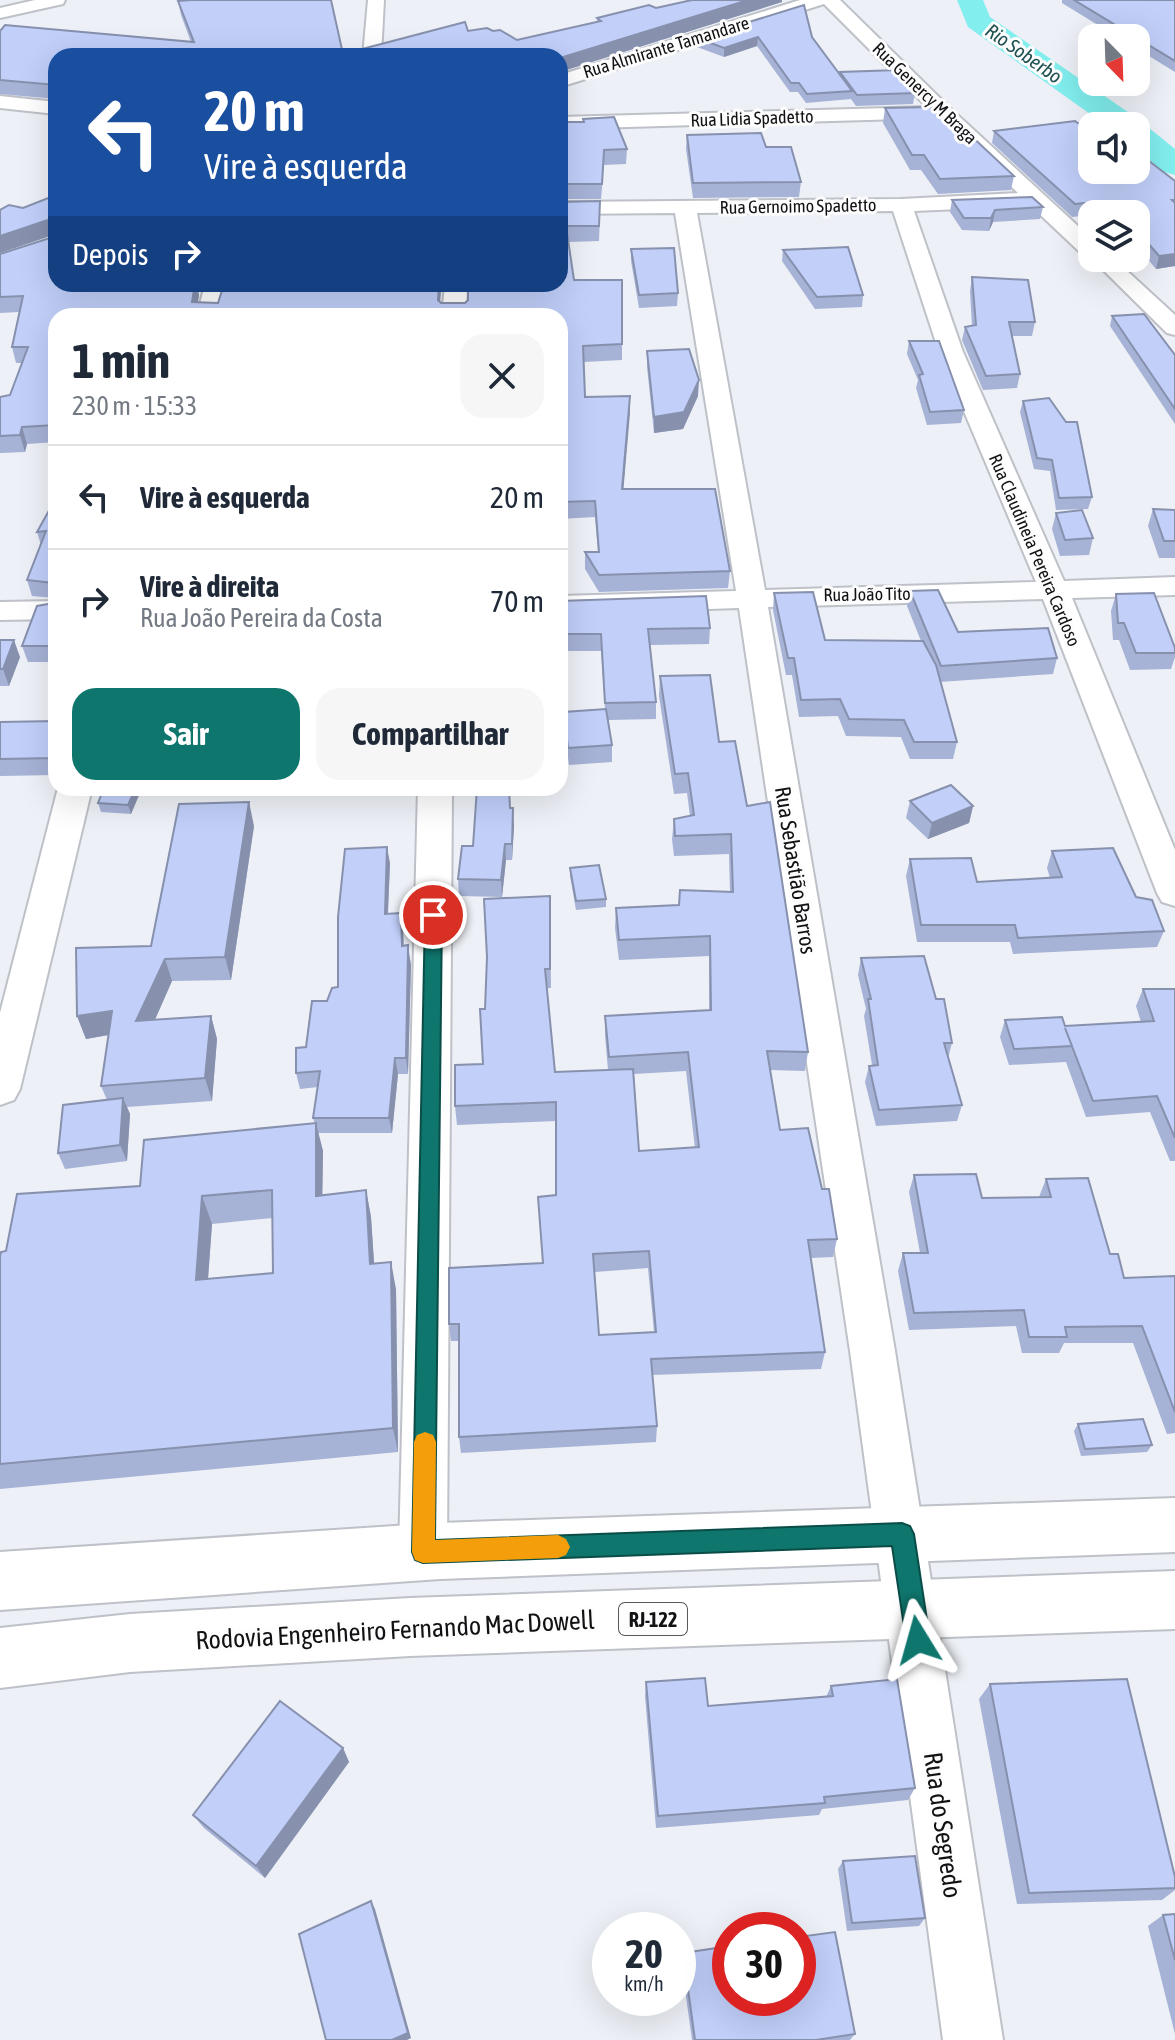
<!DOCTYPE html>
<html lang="pt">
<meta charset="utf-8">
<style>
:root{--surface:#fff;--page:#f6f6f7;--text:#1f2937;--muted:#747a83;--line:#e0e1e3;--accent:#0f766e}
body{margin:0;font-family:"Asap Condensed",sans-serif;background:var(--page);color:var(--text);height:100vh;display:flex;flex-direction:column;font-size:30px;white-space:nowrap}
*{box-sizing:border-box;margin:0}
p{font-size:26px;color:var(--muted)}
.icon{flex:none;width:44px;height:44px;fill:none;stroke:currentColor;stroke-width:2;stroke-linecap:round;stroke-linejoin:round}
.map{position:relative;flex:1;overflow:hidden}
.details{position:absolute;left:48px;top:308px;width:520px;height:488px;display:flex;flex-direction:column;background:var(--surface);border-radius:24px;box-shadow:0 8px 32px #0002}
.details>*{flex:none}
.hud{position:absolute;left:48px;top:48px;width:520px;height:244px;border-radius:24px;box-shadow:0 8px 32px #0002;background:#1a4fa0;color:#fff;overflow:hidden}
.needle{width:52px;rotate:157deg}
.tools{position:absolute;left:1078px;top:24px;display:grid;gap:16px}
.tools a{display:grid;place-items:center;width:72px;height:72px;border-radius:16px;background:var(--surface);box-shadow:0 8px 32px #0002;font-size:40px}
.speed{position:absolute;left:592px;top:1912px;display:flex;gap:16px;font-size:40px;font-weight:700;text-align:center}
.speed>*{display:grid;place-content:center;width:104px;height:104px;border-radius:50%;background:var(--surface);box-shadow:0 8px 32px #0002;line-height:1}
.speed small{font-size:20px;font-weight:400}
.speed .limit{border:12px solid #d22;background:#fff;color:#111}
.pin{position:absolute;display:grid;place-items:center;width:68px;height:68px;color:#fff;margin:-34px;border:4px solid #fff;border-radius:50%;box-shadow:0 2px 8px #0007}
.me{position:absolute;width:88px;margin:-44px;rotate:352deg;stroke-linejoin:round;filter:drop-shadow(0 0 6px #0008)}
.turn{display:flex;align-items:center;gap:28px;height:168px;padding:0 24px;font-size:36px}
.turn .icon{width:104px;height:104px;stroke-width:2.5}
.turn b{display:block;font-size:56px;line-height:68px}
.then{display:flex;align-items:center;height:76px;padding:0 24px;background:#0003;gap:16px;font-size:30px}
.round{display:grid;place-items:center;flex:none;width:84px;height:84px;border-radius:24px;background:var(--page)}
.headline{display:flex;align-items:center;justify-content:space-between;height:136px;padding:0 24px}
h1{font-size:48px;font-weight:700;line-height:60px}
.button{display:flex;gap:16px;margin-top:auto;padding:16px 24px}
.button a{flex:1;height:92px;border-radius:24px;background:var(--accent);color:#fff;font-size:32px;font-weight:700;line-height:92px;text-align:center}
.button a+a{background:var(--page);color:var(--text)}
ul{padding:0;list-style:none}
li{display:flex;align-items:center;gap:24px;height:104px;padding:0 24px;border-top:2px solid var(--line)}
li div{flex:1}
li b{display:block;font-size:30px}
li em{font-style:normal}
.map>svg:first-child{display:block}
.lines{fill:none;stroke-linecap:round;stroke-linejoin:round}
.river{fill:#82eeee;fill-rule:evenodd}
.minor-casing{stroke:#bec1c7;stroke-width:4}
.primary-casing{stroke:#bec1c7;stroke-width:4}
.minor{fill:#fff;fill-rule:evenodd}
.primary{fill:#fff;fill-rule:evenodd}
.wall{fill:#a6b2d6;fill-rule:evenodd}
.shaded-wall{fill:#8791ae}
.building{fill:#c1cff9;stroke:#8791ae;stroke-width:2;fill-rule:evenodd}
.route{fill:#0f766e;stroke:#0a4d48;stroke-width:2}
.slow{fill:#f59e0b}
.labels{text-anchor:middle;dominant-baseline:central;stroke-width:6;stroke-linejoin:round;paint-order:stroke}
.far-street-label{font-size:18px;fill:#121215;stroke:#fdfdfe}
.far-water-label{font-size:20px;font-style:italic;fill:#215151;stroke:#fdfdfe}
.shield{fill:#fdfdfe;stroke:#58585b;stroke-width:2}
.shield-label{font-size:20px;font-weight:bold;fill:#121215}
.street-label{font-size:22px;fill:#121215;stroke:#fdfdfe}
.near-street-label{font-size:26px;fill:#121215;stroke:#fdfdfe}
</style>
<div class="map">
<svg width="1175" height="2040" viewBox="0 0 1175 2040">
<rect width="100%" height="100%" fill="#edf0f6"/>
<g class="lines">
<path class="river" d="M957 0H983L990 17 1138 119 1175 149V175L1164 172 1136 149V126H1107L968 27Z"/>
<g class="minor-casing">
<g id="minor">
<path d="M35 0H65L63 4 0 18V8Z"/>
<path d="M368 0H384L381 56H363Z"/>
<path d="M800 0H840L950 108 1092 239V258H1113L1175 315V335L1167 333 1090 257 1084 256 1031 206 914 211 963 352 1064 581 1175 577V595L1072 598 1175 850V906L1162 902 1157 893 1043 599 768 607 895 1351 1003 2040H943L850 1351 739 608 560 614V596L736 591 675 213 560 214V202L901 199 1018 193 938 118 560 129V117L927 107 824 4 560 87V75ZM893 211 939 352 1036 582 765 590 697 213Z"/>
<path d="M0 96 56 102V114L0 108Z"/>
<path d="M205 284H227L221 316H197Z"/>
<path d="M445 284H467L466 316H442Z"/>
<path d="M56 601V619L0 620V602Z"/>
<path d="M58 788H92L20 1089 14 1100 0 1105V1013Z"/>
<path d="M418 788H452L447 1552 440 1569 423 1576 406 1569 399 1552Z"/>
</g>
</g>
<g class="primary-casing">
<g id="primary">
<path d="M1175 1498V1552L440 1579 0 1610V1552L440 1523Z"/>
<path d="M1175 1571V1629L410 1656 130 1672 0 1688V1628L130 1614 410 1598Z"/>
</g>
</g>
<use href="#minor" class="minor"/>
<use href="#primary" class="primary"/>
</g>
<g class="wall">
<path d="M1062 0H1175V72L1136 48V38H1119L1062 3Z"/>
<path d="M178 1 343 54 468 31H493L517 40 597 22V18L656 8 782 2 560 72V56H56V99L0 94V31L191 42 181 15Z"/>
<path d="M812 37 840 75V72L915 93 913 104 856 106 851 99 806 103 798 92H790L757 46 724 57 697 47V38Z"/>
<path d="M885 108 946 123 1014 176 1011 190 938 194 921 170H910L883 123Z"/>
<path d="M583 119 627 149 626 164 604 165 601 199H560V122H583Z"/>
<path d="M994 131 1092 170 1175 181V266L1156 269 1136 245V214H1092V225L1082 216 1072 217 992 143Z"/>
<path d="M687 135 766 147 801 182 799 197 693 198 686 149Z"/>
<path d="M56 195V284L199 295 198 302 218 303 224 284H441L440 302 465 303 560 202 600 217 599 241 569 242 574 280H622V360L584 362 585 397 630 396 623 489 730 571 728 588 599 592 585 569V552H598L595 517 560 519V316H56V442L27 444 25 452 0 453V397L10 395 22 363H16L12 347 19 312 0 313V254L53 237V235L0 253V210L23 208Z"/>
<path d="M952 200 1043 207 1040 219 993 222 989 231 962 230 950 212Z"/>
<path d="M631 249 678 293 677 306 639 308 631 261Z"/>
<path d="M783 250 863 295 862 307 815 309 782 261Z"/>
<path d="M972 277 1035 322 1032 336H1012L1020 374 1017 388 983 390 962 340 965 327 972 326 970 291Z"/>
<path d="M1112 316 1175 355V424L1110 326Z"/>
<path d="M909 341 964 410 961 423 927 425 916 388 918 380 907 354Z"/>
<path d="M647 351 698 396 683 429 654 433 647 367Z"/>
<path d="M1023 401 1092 497 1088 509 1056 510 1050 471 1034 469 1020 412Z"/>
<path d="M56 498V662H28L22 646 54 603V598L32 596 27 580 41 545 37 532Z"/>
<path d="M1153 509 1175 510V558H1159L1148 526Z"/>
<path d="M1056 513 1093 538 1089 555 1060 556 1052 529Z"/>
<path d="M910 591 958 632 1057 658 1053 674 940 682 957 742 953 759H910L901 737 846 736 838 716 799 717 792 675H786L773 610 774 593 825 640 921 641 907 606Z"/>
<path d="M1116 594 1175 648V657L1171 669 1130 670 1119 640H1113L1111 611Z"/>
<path d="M560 601 710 628 709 644 650 645 656 702V719L608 720 612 745V762L569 765 564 729V712L605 709 601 651H565L560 642Z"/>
<path d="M0 640 20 657 9 686H0Z"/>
<path d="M660 676 719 742 747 806 808 1052 805 1071 770 1070 780 1130 822 1189 837 1239 833 1257 811 1258 825 1352 821 1369 652 1375 657 1426 656 1442 461 1453 459 1437V1341H451L449 1324 542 1263 556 1195V1121L457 1125 455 1106 483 1064 485 1009 550 896 551 988H547L555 1072 608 1070 605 1035V1016L709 1010V956L619 960 615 928 616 908 679 905 730 892 729 854 674 856 672 839 674 819 690 816 687 793 674 794 659 696ZM686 1071 695 1148 639 1151 634 1074ZM648 1268 654 1332 599 1335 595 1272Z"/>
<path d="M56 721V775L0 776V722Z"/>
<path d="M142 788 131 814 101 812 98 803Z"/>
<path d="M910 801 973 806 969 823 928 839 906 818Z"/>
<path d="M510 808 514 825 512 860H506L502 897 459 896 458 879 473 846Z"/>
<path d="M254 826 231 980 172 981 155 1020 211 1016 217 1039 212 1101 127 1107 130 1114 127 1161 65 1169 58 1153 107 1100 101 1086 108 1035 86 1039 77 1016 151 946Z"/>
<path d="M1052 851 1136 897 1164 931 1157 947 1013 954 1010 942H917L906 876 910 859 977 882 1050 878 1047 868Z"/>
<path d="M390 863 388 914 403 929 404 946 408 945 411 965 408 1074H398L392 1133H318L323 1151 322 1195 366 1190 371 1217 374 1264 396 1289 398 1452 0 1489V1256L6 1251 140 1186 315 1124 313 1118 318 1087 300 1089 296 1073 306 1047 338 987ZM272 1218 273 1273 208 1279 212 1224Z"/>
<path d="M570 868 606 899V907L576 910 570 876Z"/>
<path d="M861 958 936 999 952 1043 948 1058 962 1105 957 1121 876 1126 865 1082 869 1066 872 1065 864 1016 866 1009 858 975Z"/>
<path d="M1143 989H1175V1161H1170L1150 1112 1086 1117 1066 1062 1009 1065 1000 1037 1005 1020 1065 1026 1141 1022 1136 1006Z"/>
<path d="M914 1175 982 1198 1039 1197 1046 1179 1110 1254 1124 1278 1175 1276V1433L1167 1434 1133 1343H1064L1059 1353H1022L1016 1326 909 1330 898 1271 903 1253H920L909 1192Z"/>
<path d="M1078 1424 1152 1445 1147 1452 1081 1456 1074 1431Z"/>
<path d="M646 1682 708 1706 826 1697 831 1686 915 1788 908 1800 822 1809 819 1815 656 1828 645 1696Z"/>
<path d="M990 1684 1175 1877V1890L1162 1900 1017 1904 979 1699Z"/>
<path d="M343 1748 349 1762 265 1878 204 1828 193 1815Z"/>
<path d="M843 1861 925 1918 919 1926 847 1931 838 1869Z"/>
<path d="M1175 1914V2034L1148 1926 1163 1915Z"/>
<path d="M683 1953 855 2034 850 2040H692L681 1961Z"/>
</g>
<g class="shaded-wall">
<path d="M748 0H782V2L560 72V58Z"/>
<path d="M758 37 757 46 724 57V48Z"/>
<path d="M995 210 993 222 989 231 991 218Z"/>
<path d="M54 218 56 234 0 253V236Z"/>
<path d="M1175 254V266L1156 269 1159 256Z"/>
<path d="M195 284H197L199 295 195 316 192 302Z"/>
<path d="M439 284H441V290L439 316 438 300Z"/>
<path d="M699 380 698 396 683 429 654 433V417Z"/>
<path d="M630 396V413L622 506V489Z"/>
<path d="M22 427 27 444 25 452 20 435Z"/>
<path d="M14 640 20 657 9 686 3 669Z"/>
<path d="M136 788H142L131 814 128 805Z"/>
<path d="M249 802 254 826 231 980 225 957Z"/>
<path d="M973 806 969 823 928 839 932 823Z"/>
<path d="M513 808 514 825 512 860V844Z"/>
<path d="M505 844 506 860 502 897 501 880Z"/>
<path d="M387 847 390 863 387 930 385 914Z"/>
<path d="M401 913 403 929 404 962 402 946Z"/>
<path d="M408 949 411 965 408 1074 406 1058Z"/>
<path d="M165 959 172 981 144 1044 136 1021Z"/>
<path d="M112 1011 120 1033 86 1039 77 1016Z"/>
<path d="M211 1016 217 1039 212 1101 205 1078Z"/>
<path d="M395 1058 398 1074 392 1133 389 1118Z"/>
<path d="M123 1098 130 1114 127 1161 120 1145Z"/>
<path d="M316 1123 323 1151 322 1223 316 1196Z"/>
<path d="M366 1190 371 1217 376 1291 370 1264Z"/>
<path d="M202 1196 212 1224 206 1306 196 1280Z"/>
<path d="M391 1262 396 1289 398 1452 393 1428Z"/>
<path d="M343 1748 349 1762 265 1878 256 1866Z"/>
<path d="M371 1901 375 1909 411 2038 407 2040H392Z"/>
</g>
<g class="building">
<path d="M191 0H331L343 54 465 22 468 31 487 28 493 31 500 30 517 40 601 21 597 18 649 5 656 8 692 0H748L560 58V56H56V85L0 80V31L5 25 194 42 178 1Z"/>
<path d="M1074 0H1175V61Z"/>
<path d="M804 5 812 37 852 91 807 94 799 83H791L758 37 724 48 697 38Z"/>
<path d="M899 70 915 93 857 95 840 72Z"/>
<path d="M931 107 946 123H952L958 132 966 131 1014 176 940 179 924 155H912L885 108Z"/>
<path d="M614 117 627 149 604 150 602 184H560V122H584L583 119Z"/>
<path d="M1075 121 1092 133V170H1136V151L1175 181V200H1172L1175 203V254L1159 256 1136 229V214H1098L1085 203 1075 204 994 131Z"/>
<path d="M761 133 766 147H791L801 182 693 183 687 135Z"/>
<path d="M56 195V284H195L192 302 218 303 224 284H439L438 300 441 303H465L468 300V284H560V202L600 201 599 226H566L574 280H622V344L583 346 585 397 630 396 622 489H715L730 571 599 575 585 552H599L595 501 560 502V316H56V425L22 427 20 435 0 436V397L10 395 28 347H12L23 296 0 297V254L53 237 54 218 0 236V210L9 205 23 208Z"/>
<path d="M1032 197 1043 207 995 210 991 218H964L952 200Z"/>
<path d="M848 247 863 295 817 297 783 250Z"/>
<path d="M674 248 678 293 639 295 631 249Z"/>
<path d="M972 277 1028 280 1035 322H1009L1020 374 986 376 965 327 976 325Z"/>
<path d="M1144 314 1175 355V409L1112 316Z"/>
<path d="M909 341H939L964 410 930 412 919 375 923 374Z"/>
<path d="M689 349 699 380 684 412 654 417 647 351Z"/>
<path d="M1049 398 1066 422H1077L1092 497 1059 498 1052 460 1037 458 1023 401Z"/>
<path d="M56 498V646H22L37 606 54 603 53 583 27 580 46 531 37 532Z"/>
<path d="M1153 509 1175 510V541H1164Z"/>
<path d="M1082 510 1093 538 1065 540 1056 513Z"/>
<path d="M938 590 958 632 1048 628 1057 658 941 666 910 591Z"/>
<path d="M813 592 825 640 923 641 936 665 957 742H914L904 720 849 719 840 699 801 700 794 658H788L774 593Z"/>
<path d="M1154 593 1175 648V653H1136L1124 623H1118L1116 594Z"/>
<path d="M706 596 710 628 648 629 656 702 605 703 601 634H565L560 626V601Z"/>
<path d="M0 640H14L3 669H0Z"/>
<path d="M710 675 719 742 735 741 747 806 770 802 808 1052 767 1051 780 1130 808 1128 822 1189H829L837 1239 808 1240 825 1352 651 1359 657 1426 459 1437V1324H449V1268L543 1263 538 1197 556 1195V1102L455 1106V1065L483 1064 480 1009H485L487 957 484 899 550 896V969H545L555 1072 633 1069 639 1151 699 1147 688 1052 609 1057 605 1016 711 1010 710 936 619 940 616 908 679 905 680 890 733 892 731 834 675 836 674 819 694 815 688 773 675 774 660 676ZM649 1251 656 1332 599 1335 593 1254Z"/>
<path d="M606 709 612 745 568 748 564 712Z"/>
<path d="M56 721 55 758 0 759V722Z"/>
<path d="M951 785 973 806 932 823 910 801Z"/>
<path d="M104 788H136L128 805 98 803Z"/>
<path d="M477 788H509L510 808H513L512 844H505L501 880 458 879 462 846H473Z"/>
<path d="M249 802 225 957 165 959 136 1021 211 1016 205 1078 101 1086 112 1011 77 1016 76 948 151 946 179 804Z"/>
<path d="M387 847 385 914 401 913 402 946 408 945V949L406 1058H395L389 1118H313L320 1071 296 1073V1048L306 1047 312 1001H327L332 988 338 987V917L345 849Z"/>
<path d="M1113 848 1136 897 1152 900 1164 931 1018 938 1015 925H921L910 859 971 858 977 882 1062 877 1052 851Z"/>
<path d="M599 865 606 899 576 901 570 868Z"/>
<path d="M924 956 936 999H944L952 1043H944L962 1105 879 1110 869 1066 878 1065 868 999H871L861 958Z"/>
<path d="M1143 989H1175V1138L1157 1096 1093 1101 1065 1028 1072 1046 1014 1049 1005 1020 1062 1017 1065 1026 1154 1021Z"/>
<path d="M123 1098 120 1145 58 1153 63 1105Z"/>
<path d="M316 1123V1196L366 1190 370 1264 391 1262 393 1428 0 1464V1256L1 1252 6 1251 17 1194 140 1186 144 1140ZM272 1190 273 1273 196 1280 202 1196Z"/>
<path d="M976 1174 982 1198 1051 1197 1046 1179 1088 1178 1110 1254H1118L1124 1278 1175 1276V1412L1142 1326 1065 1327 1067 1337H1029L1024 1310 914 1313 903 1253H928L914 1175Z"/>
<path d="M1143 1419 1152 1445 1085 1449 1078 1424Z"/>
<path d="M705 1678 708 1706 833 1696 831 1686 897 1679 915 1788 824 1797 825 1803 658 1816 646 1682Z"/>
<path d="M1127 1679 1175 1877V1888L1029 1893 990 1684Z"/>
<path d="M280 1701 343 1748 256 1866 193 1815Z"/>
<path d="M915 1856 925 1918 852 1923 843 1861Z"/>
<path d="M371 1901 408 2033 392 2040H326L299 1934Z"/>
<path d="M1175 1914V1960L1163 1915Z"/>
<path d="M835 1932 855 2034 816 2040H695L683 1953 730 1946V1998H798V1937Z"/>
</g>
<path class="route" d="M433 909 442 915 435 1540 902 1523 910 1526 914 1534 930 1640 926 1649 918 1653 909 1649 906 1640 892 1546 423 1563 415 1560 412 1552 425 915Z"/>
<path class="slow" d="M425 1432 433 1435 436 1442 435 1540 558 1535 566 1539 570 1547 566 1555 558 1558 423 1563 415 1560 412 1552 414 1442 417 1435Z"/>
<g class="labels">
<g class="far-street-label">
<text transform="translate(666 47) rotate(-17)">Rua Almirante Tamandare</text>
<text transform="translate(925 93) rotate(44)">Rua Genercy M Braga</text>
<text transform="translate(752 118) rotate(-2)">Rua Lidia Spadetto</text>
<text transform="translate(798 206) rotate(-1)">Rua Gernoimo Spadetto</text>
<text transform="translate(1035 550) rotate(67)">Rua Claudineia Pereira Cardoso</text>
<text transform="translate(867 594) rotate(-1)">Rua João Tito</text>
</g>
<g class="far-water-label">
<text transform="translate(1024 53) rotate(35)">Rio Soberbo</text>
</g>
<rect class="shield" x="619" y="1603" width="68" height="32" rx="6"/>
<g class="shield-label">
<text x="653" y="1619">RJ-122</text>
</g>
<g class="street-label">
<text transform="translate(796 870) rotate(81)">Rua Sebastião Barros</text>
</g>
<g class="near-street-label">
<text transform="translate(395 1630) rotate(-3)">Rodovia Engenheiro Fernando Mac Dowell</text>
<text transform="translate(943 1825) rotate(82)">Rua do Segredo</text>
</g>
</g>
</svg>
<div class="tools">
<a><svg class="needle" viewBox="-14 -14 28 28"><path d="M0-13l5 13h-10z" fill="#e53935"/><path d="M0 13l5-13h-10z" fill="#747a83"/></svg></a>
<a><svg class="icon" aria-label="sound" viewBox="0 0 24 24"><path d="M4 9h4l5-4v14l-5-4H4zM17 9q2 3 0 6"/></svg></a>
<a><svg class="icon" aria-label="layers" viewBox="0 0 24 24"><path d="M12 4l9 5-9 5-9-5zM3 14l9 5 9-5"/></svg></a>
</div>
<div class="speed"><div>20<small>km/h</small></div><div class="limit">30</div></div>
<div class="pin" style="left:433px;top:915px;background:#d93025"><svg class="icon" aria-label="arrive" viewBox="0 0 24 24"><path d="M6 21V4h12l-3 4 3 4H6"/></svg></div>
<svg class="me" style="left:918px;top:1640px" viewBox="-20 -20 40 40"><path d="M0-17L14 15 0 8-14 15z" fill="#0f766e" stroke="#fff" stroke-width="4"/></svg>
<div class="hud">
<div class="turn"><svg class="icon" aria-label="left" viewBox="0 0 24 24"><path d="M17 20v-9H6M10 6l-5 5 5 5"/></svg><div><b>20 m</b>Vire à esquerda</div></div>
<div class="then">Depois<svg class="icon" aria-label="right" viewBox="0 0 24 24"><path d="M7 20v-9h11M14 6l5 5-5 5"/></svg></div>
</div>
<section class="details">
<div class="headline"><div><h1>1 min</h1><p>230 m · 15:33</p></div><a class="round"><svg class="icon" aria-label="close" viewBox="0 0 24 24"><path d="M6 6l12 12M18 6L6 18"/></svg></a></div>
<ul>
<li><svg class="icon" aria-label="left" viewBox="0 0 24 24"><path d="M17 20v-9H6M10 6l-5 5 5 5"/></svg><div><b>Vire à esquerda</b></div><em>20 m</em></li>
<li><svg class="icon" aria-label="right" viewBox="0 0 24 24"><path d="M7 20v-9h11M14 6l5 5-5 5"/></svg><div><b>Vire à direita</b><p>Rua João Pereira da Costa</p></div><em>70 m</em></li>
</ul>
<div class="button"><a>Sair</a><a>Compartilhar</a></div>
</section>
</div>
